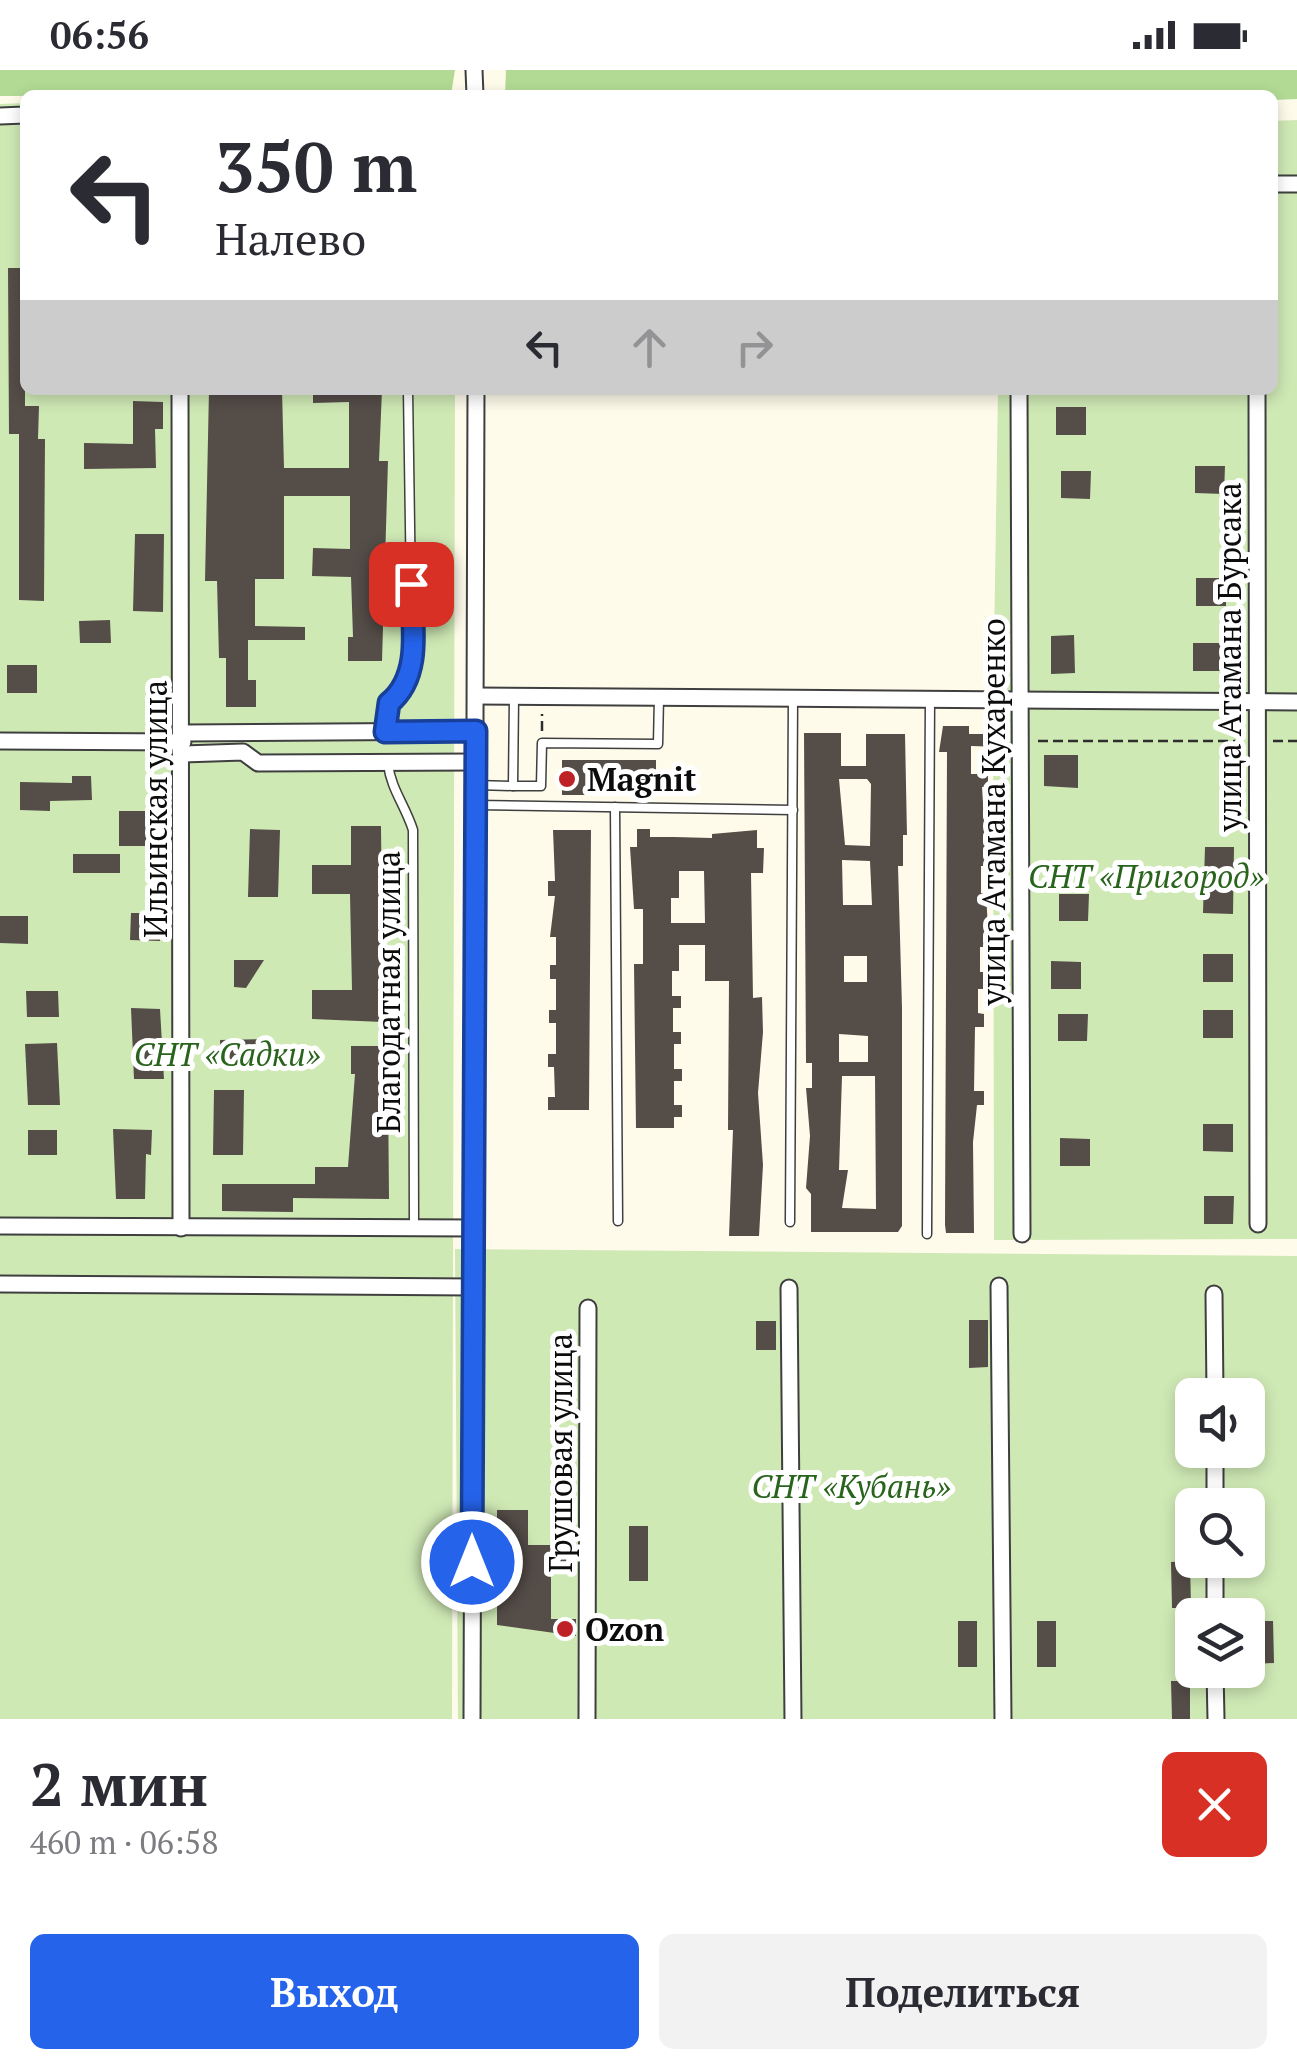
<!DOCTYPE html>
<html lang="ru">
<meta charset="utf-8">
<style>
:root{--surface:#fff;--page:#f2f2f3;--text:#2b2b33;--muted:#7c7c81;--accent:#2563eb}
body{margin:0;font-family:"PT Serif",serif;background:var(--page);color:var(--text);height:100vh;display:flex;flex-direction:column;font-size:38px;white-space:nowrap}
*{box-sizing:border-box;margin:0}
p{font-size:32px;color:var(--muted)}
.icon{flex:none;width:55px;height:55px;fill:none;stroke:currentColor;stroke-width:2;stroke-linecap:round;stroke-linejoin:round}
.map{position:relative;height:1649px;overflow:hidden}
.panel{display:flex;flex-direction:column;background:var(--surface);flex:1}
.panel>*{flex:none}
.banner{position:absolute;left:20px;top:20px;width:1258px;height:305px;border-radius:15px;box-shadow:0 5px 15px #0003;background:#fff;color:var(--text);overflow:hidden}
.fabs{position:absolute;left:1175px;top:1308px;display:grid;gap:20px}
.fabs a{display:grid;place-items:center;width:90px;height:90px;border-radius:15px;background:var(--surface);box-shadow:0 5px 15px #0003;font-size:50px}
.pin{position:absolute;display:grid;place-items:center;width:85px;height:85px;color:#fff;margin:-42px;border-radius:20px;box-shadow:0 5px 15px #0006}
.me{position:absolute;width:110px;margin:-55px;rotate:0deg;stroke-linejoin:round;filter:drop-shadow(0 0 8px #0008)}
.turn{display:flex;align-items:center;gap:35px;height:210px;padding:0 30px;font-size:45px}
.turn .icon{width:130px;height:130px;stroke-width:2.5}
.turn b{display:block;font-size:70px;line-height:85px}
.lanes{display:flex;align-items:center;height:95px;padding:0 30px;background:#0003;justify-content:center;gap:50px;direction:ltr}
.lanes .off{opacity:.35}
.round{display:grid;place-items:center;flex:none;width:105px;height:105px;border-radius:15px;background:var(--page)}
.overview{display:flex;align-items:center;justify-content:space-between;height:170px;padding:0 30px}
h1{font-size:60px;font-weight:800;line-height:75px}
.action{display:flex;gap:20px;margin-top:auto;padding:20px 30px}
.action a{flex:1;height:115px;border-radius:15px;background:var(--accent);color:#fff;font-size:40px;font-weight:800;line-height:115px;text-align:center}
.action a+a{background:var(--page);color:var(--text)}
.status{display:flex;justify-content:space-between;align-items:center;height:70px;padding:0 50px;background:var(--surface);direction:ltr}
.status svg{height:28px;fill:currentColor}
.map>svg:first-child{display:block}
.green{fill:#cfe9b5;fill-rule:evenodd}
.forest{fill:#b2da94}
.building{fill:#554d48;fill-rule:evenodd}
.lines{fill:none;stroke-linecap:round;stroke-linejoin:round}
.service-casing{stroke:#3f3f3f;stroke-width:11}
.minor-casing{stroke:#3f3f3f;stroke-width:19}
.path{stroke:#2e2e2e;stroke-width:2.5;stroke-dasharray:10 5;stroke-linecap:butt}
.service{stroke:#fff;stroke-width:8}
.minor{stroke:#fff;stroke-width:15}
.route-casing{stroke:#184099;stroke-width:25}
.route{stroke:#2563eb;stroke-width:18}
.poi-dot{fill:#be2227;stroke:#fff;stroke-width:4}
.labels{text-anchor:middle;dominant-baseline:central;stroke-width:10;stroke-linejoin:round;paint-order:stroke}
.street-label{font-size:32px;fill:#0c0c0c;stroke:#fff}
.poi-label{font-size:32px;font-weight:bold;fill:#0c0c0c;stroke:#fff;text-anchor:start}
.park-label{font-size:32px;font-style:italic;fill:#29641c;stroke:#fff}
</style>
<div class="status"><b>06:56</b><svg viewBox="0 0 49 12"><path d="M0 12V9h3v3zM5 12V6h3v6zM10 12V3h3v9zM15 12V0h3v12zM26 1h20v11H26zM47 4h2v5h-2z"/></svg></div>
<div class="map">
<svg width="1297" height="1649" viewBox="0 0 1297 1649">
<rect width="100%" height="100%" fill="#fffbeb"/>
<g class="green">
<path d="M25 33V320H455L452 1649H0V34Z"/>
<path d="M1297 50V1169L994 1170 993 640 998 320H1272L1273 51Z"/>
<path d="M455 1179 1297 1186V1649H458ZM1192 1325H1248V1380H1192ZM1192 1435H1248V1490H1192ZM1192 1545H1248V1600H1192Z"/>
</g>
<g class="forest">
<path d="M0 0H455L451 25 0 26Z"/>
<path d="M506 0H1297V29L1273 30 1272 25H505Z"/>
</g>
<g class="building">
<path d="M8 198H25V336H39L38 369H45L44 531 19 530V364H9Z"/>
<path d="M209 320H282L284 398H349V332L313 333V320H382L379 391H388L382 591H348V567H353L351 507 312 506 313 478 350 479V426H284V509H255V556L305 557V570H248V610H256V637H226V588H219L217 511H205Z"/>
<path d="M133 331 163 332V359H155L156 398 84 399V373L133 374Z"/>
<rect x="1056" y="337" width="30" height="28"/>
<path d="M1195 396H1225L1224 424 1195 423Z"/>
<path d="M1061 401H1091L1090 429 1061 428Z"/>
<path d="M135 464H164L163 542 133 541Z"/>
<rect x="1196" y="508" width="30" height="28"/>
<path d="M110 550 111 573H80L79 551Z"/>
<path d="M1074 565 1075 603 1051 604V566Z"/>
<rect x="1193" y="573" width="30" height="28"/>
<rect x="7" y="595" width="30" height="28"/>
<path d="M943 656H969V664H1004V677L971 676V704H988V717H982L987 796H981V823H986L989 877H980V902H987V919H978V943L984 944V957H975L974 1021H984V1035H977L973 1072 974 1163H946L945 1155 947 682H939Z"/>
<path d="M804 663H841V696H866V664H905L907 765H903V796H898L902 938V1156L898 1162H811V1124L806 1118 810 1066 806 1018H812V993H806ZM839 709H867L871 714 870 776 845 775ZM842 790 870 791 872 835H843ZM844 886H867V912H844ZM839 964 868 966V992H839ZM842 1006H875L876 1139 842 1138 848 1100H839Z"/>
<path d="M1044 685H1078V718L1044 716Z"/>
<rect x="562" y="690" width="94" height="35"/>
<path d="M72 706H91L92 730 50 731V741L20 740V712L72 713Z"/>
<rect x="119" y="741" width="31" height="35"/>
<path d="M351 756H381L383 952 312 949V920H352L350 824H312V795H351Z"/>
<path d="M250 759 280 760 278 827H248Z"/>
<path d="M637 759H650V767H674L712 768V764L757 760V778H764L763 803H751L753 928 762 927 763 962 758 1023 763 1095 759 1166H729L733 1060H728L729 911H705V875H679V901H672V926H681V938H673V962H681V974H674V999H682V1011H674V1035H682V1047H674V1058H636L634 894H643V839H634L630 777H637ZM679 801H704L705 853H671V828H679Z"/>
<path d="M553 760H591L589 1040H548V1027H555L554 997H548V984H556V953H549V940H556V909H550V895H556V867H550L555 826H548V811H555Z"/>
<path d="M1205 777H1234L1233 844 1203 843Z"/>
<rect x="73" y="784" width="47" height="19"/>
<path d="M1059 824H1089L1088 851H1059Z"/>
<path d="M131 843H160V871L130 870Z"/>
<path d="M0 846H28V874L0 873Z"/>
<rect x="1203" y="884" width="30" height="28"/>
<path d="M234 890H264L246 918 234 917Z"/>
<path d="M1051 891 1081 892V919H1051Z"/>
<path d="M26 921H58L59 947H27Z"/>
<path d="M131 938 160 939 164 1009H134Z"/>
<rect x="1203" y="940" width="30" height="28"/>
<path d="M1058 944H1088L1087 971H1058Z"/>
<path d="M262 969 263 995H221L220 970Z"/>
<path d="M57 973 60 1035H28L25 974Z"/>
<path d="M351 976H381V1016L388 1017 389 1129 293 1128V1142L222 1141V1114H315V1097H348L355 1004H351Z"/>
<path d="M214 1020H244L243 1085H213Z"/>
<path d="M1203 1054H1233V1082L1203 1081Z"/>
<path d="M113 1059 152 1060 151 1085 146 1084 145 1129H116Z"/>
<rect x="28" y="1060" width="29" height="25"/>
<path d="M1060 1068 1090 1069V1096H1060Z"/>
<path d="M1204 1126H1234L1233 1154H1204Z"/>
<path d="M969 1250H988V1297L969 1298Z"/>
<rect x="756" y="1251" width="20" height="29"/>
<path d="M497 1440H528V1475H566V1496H551V1549H576V1566L497 1555Z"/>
<rect x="629" y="1456" width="19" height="55"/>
<path d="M1190 1491 1191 1538H1172L1171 1492Z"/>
<rect x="958" y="1551" width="19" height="46"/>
<rect x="1037" y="1551" width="19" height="46"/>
<path d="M1254 1551H1273L1274 1593 1254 1594Z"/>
<path d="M1171 1611H1190V1649H1172Z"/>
</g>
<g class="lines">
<g class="service-casing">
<g id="service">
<path d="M514 627 513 716H541L542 673 658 674 659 627"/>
<path d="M385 662 389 633 406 619 412 592 408 320"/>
<path d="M388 694C391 719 405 735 413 760L414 1158"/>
<path d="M476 715 513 716"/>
<path d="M476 735 793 740"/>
<path d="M615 737 618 1151"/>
<path d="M790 1152 793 628"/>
<path d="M927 1164 930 629"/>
</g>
</g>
<g class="minor-casing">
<g id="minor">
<path d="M474 0 475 25"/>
<path d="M0 46 25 45"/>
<path d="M1272 114H1297"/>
<path d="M180 320 181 1158"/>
<path d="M1019 320 1022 1164"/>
<path d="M1257 320 1258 1154"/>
<path d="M477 626 1297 632"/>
<path d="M184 663 476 661"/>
<path d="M0 671 183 672"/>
<path d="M183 684 243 682 258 693 476 692"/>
<path d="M0 1156 474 1158"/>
<path d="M0 1214 473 1217"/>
<path d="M999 1216 1003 1649"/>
<path d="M789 1218 793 1649"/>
<path d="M1214 1224 1215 1325"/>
<path d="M1215 1380V1435"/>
<path d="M1215 1490V1545"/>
<path d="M1215 1600 1216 1649"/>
<path d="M472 1649 476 320"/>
<path d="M587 1649 588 1238"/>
</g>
</g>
<g class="path">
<path d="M542 661V644"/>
<path d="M1038 671H1240"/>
<path d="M1273 671H1297"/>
</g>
<use href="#service" class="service"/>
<use href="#minor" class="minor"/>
</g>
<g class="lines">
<g class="route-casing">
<path id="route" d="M411 514C412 554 423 605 389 633L385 662 476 661 472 1492"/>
</g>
<use href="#route" class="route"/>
</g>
<g class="poi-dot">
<circle cx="567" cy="709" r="10"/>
<circle cx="565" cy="1559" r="10"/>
</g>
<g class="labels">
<g class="street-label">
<text transform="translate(1229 587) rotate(-90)">улица Атамана Бурсака</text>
<text transform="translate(155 739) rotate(-90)">Ильинская улица</text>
<text transform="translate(993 742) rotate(-90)">улица Атамана Кухаренко</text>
<text transform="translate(388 922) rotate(-90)">Благодатная улица</text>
<text transform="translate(560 1383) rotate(-90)">Грушовая улица</text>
</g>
<g class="poi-label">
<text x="587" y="709">Magnit</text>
<text x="585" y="1559">Ozon</text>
</g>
<g class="park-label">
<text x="1146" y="806">СНТ «Пригород»</text>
<text x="227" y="984">СНТ «Садки»</text>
<text x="851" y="1416">СНТ «Кубань»</text>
</g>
</g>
</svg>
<div class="fabs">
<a><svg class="icon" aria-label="sound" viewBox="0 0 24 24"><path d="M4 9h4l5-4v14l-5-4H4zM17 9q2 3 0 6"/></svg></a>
<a><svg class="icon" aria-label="search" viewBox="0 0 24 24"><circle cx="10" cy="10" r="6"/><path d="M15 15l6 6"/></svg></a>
<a><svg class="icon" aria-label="layers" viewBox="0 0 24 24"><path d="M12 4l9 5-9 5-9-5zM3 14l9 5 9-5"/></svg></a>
</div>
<div class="pin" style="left:411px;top:514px;background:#d93025"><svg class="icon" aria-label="arrive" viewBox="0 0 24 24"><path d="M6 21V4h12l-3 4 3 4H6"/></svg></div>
<svg class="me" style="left:472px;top:1492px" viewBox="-20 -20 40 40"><circle r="17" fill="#2563eb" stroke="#fff" stroke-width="3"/><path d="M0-11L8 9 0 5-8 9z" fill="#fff"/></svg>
<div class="banner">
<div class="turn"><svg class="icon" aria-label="left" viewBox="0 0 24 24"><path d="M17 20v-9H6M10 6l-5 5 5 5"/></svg><div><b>350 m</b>Налево</div></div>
<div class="lanes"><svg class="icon" aria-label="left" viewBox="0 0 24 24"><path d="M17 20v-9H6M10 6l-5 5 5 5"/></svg><svg class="icon off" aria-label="ahead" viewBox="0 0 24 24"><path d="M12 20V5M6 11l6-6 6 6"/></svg><svg class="icon off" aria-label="right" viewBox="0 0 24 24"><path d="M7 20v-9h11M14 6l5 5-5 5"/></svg></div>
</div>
</div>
<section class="panel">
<div class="overview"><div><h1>2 мин</h1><p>460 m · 06:58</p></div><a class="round" style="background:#d93025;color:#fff"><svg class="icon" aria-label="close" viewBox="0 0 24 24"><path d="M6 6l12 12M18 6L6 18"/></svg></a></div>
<div class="action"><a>Выход</a><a>Поделиться</a></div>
</section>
